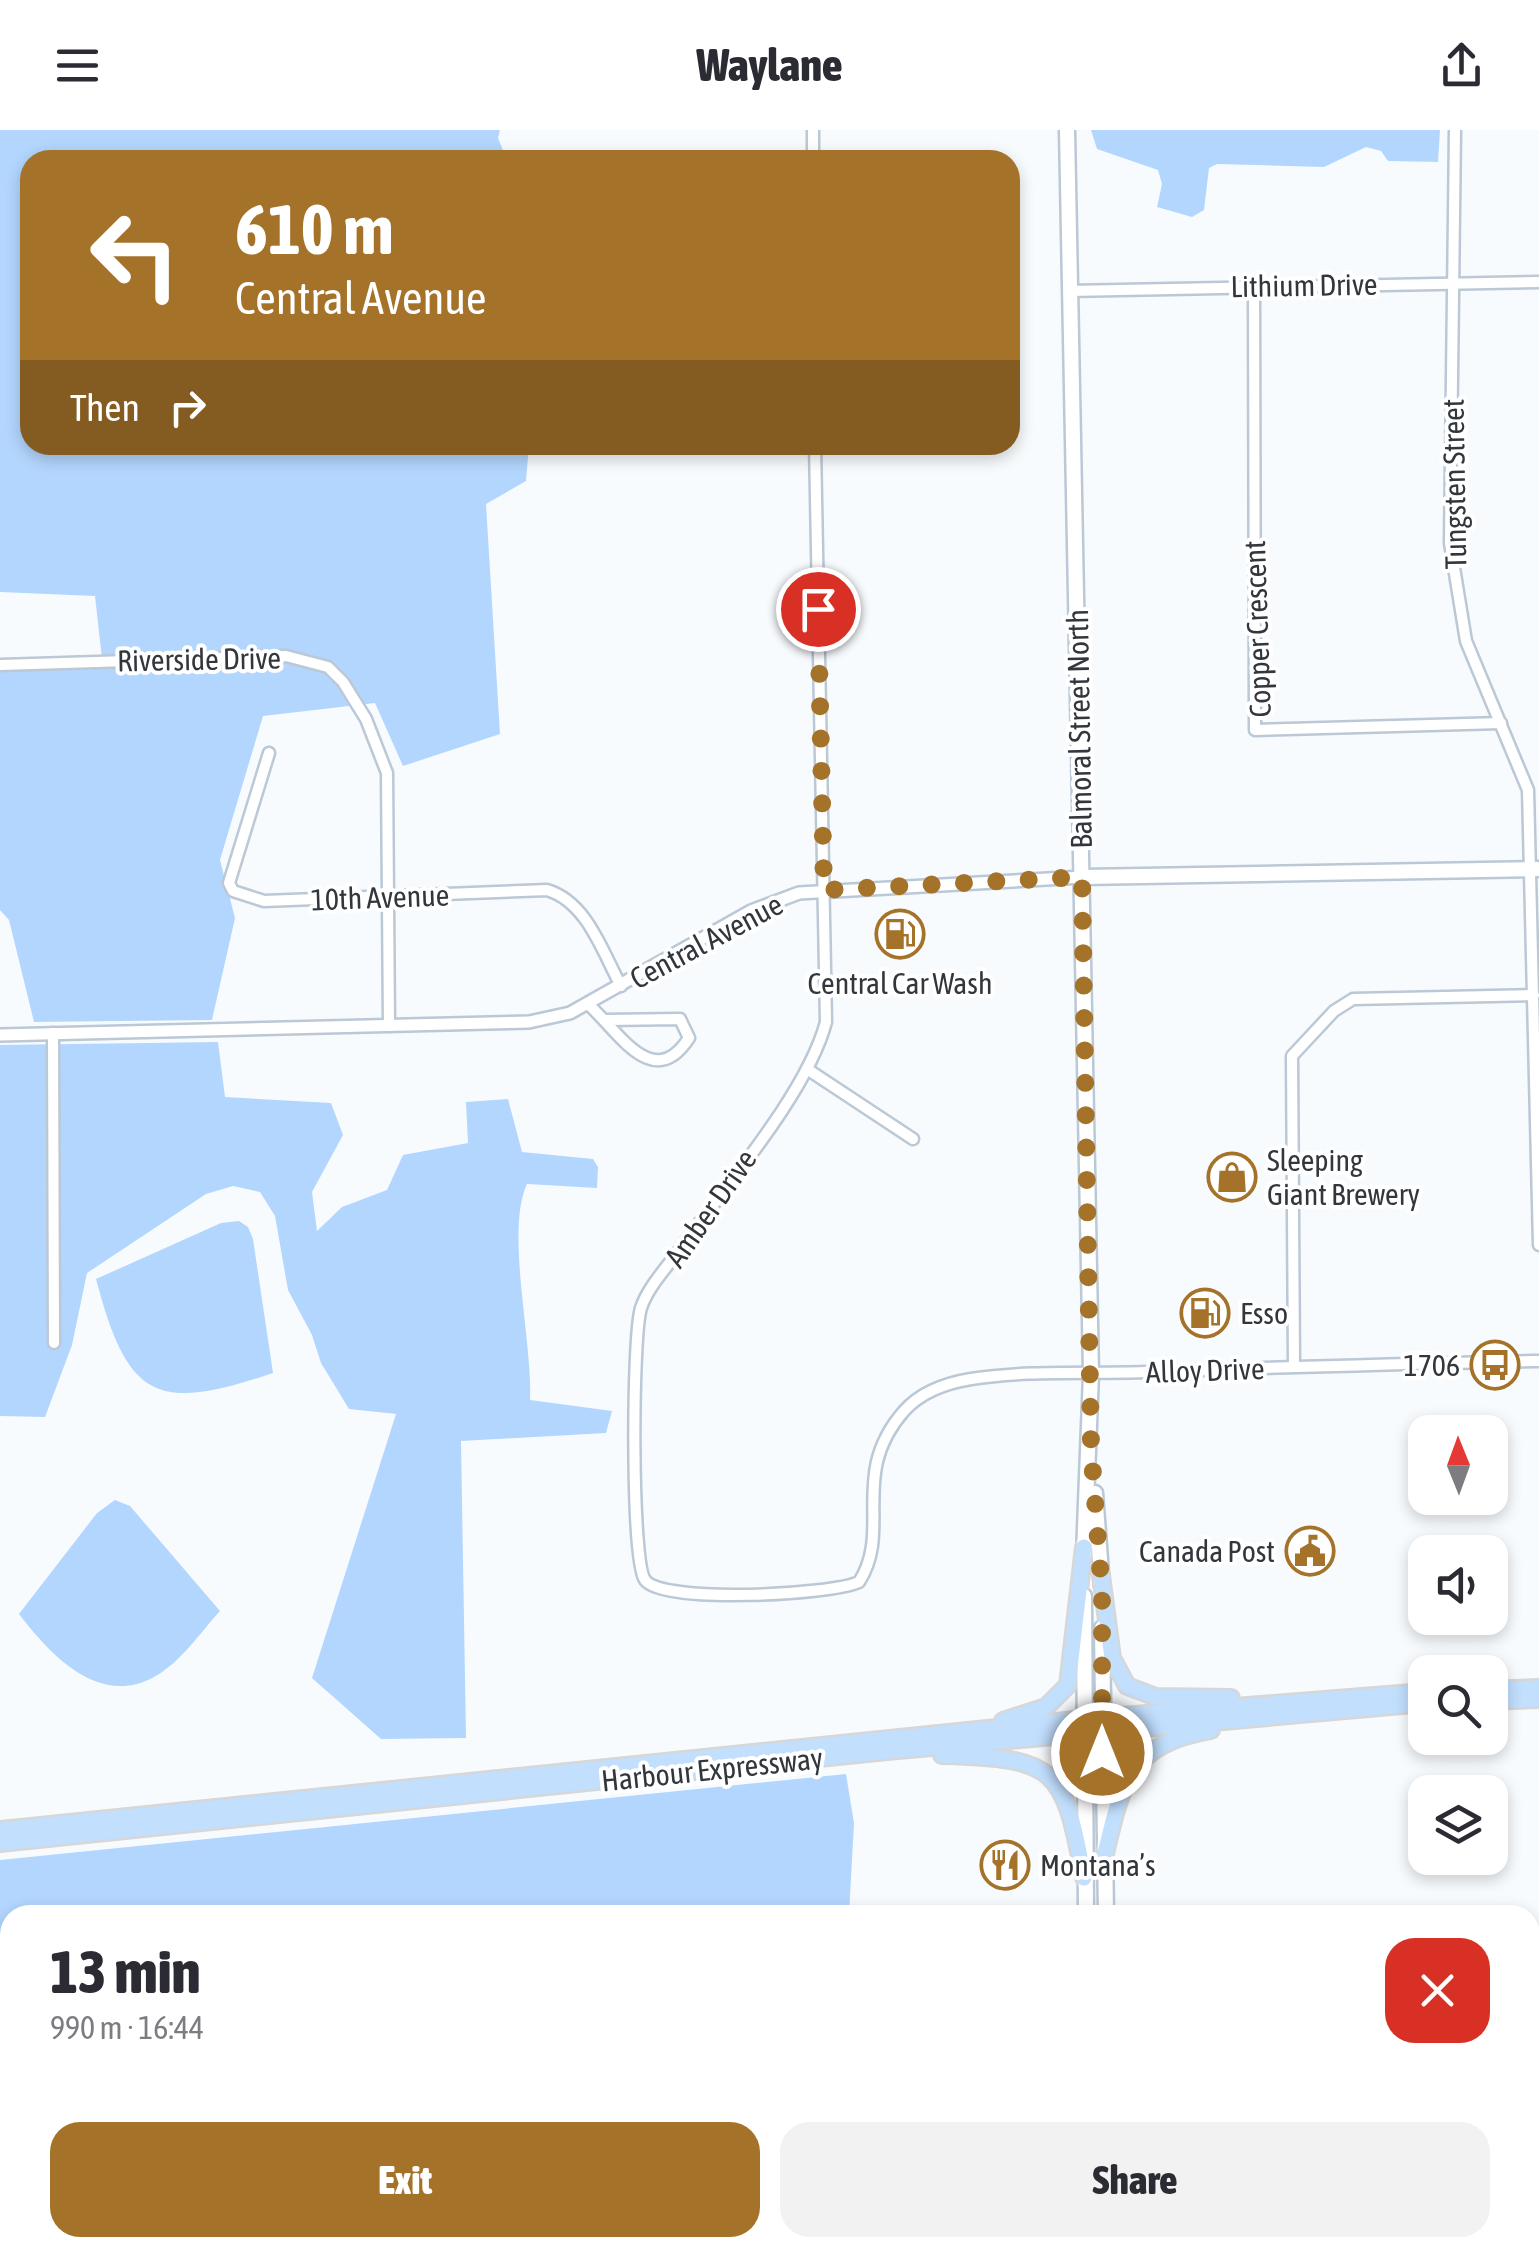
<!DOCTYPE html>
<meta charset="utf-8">
<style>
:root{--surface:#fff;--page:#f2f2f3;--text:#2b2b33;--muted:#7c7c81;--accent:#a57229}
body{margin:0;font-family:"Asap Condensed",sans-serif;background:var(--page);color:var(--text);height:100vh;display:flex;flex-direction:column;font-size:38px;white-space:nowrap}
*{box-sizing:border-box;margin:0}
p{font-size:32px;color:var(--muted)}
.icon{flex:none;width:55px;height:55px;fill:none;stroke:currentColor;stroke-width:2;stroke-linecap:round;stroke-linejoin:round}
.map{position:relative;flex:1;overflow:hidden}
.sheet{position:absolute;left:0px;top:1775px;width:1540px;height:352px;display:flex;flex-direction:column;background:var(--surface);border-radius:30px 30px 0 0;box-shadow:0 5px 15px #0003}
.sheet>*{flex:none}
.banner{position:absolute;left:20px;top:20px;width:1000px;height:305px;border-radius:30px;box-shadow:0 5px 15px #0003;background:#a57229;color:#fff;overflow:hidden}
.needle{width:65px;rotate:359deg}
.buttons{position:absolute;left:1408px;top:1285px;display:grid;gap:20px}
.buttons a{display:grid;place-items:center;width:100px;height:100px;border-radius:20px;background:var(--surface);box-shadow:0 5px 15px #0003;font-size:50px}
.pin{position:absolute;display:grid;place-items:center;width:85px;height:85px;color:#fff;margin:-42px;border:5px solid #fff;border-radius:50%;box-shadow:0 2px 10px #0007}
.me{position:absolute;width:110px;margin:-55px;rotate:0deg;stroke-linejoin:round;filter:drop-shadow(0 0 8px #0008)}
.turn{display:flex;align-items:center;gap:35px;height:210px;padding:0 50px;font-size:45px}
.turn .icon{width:130px;height:130px;stroke-width:2.5}
.turn b{display:block;font-size:70px;line-height:85px}
.then{display:flex;align-items:center;height:95px;padding:0 50px;background:#0003;gap:20px;font-size:38px}
.round{display:grid;place-items:center;flex:none;width:105px;height:105px;border-radius:30px;background:var(--page)}
.overview{display:flex;align-items:center;justify-content:space-between;height:170px;padding:0 50px}
h1{font-size:60px;font-weight:800;line-height:75px}
.button{display:flex;gap:20px;margin-top:auto;padding:20px 50px}
.button a{flex:1;height:115px;border-radius:30px;background:var(--accent);color:#fff;font-size:40px;font-weight:800;line-height:115px;text-align:center}
.button a+a{background:var(--page);color:var(--text)}
header{display:flex;justify-content:space-between;align-items:center;height:130px;padding:0 50px;background:var(--surface);font-size:45px;font-weight:800}
.map>svg:first-child{display:block}
.green{fill:#b3d6fe}
.lines{fill:none;stroke-linecap:round;stroke-linejoin:round}
.minor-casing{stroke:#bbc8d6;stroke-width:15}
.tertiary-casing{stroke:#bbc8d6;stroke-width:16}
.secondary-casing{stroke:#bbc8d6;stroke-width:19}
.primary-casing{stroke:#d6d7d8;stroke-width:20}
.minor{stroke:#fff;stroke-width:10}
.tertiary{stroke:#fff;stroke-width:11}
.secondary{stroke:#fff;stroke-width:14}
.primary{stroke:#c2dffe;stroke-width:15}
.route{stroke:#a57229;stroke-width:18;stroke-dasharray:0 32.4}
.labels{text-anchor:middle;dominant-baseline:central;stroke-width:8;stroke-linejoin:round;paint-order:stroke}
.street-label{font-size:30px;fill:#32373d;stroke:#fff}
.poi-label{font-size:30px;fill:#32373d;stroke:#fff;text-anchor:start}
</style>
<header><svg class="icon" aria-label="menu" viewBox="0 0 24 24"><path d="M4 6h16M4 12h16M4 18h16"/></svg>Waylane<svg class="icon" aria-label="share" viewBox="0 0 24 24"><path d="M12 15V3M7 8l5-5 5 5M5 13v7h14v-7"/></svg></header>
<div class="map">
<svg width="1539" height="2127" viewBox="0 0 1539 2127">
<rect width="100%" height="100%" fill="#f8fbfe"/>
<g class="green">
<path d="M0 0H500L498 8 507 30H30V315H529L526 351 486 374 500 604 403 636 375 573 263 586 220 730 235 788 212 890 34 892 9 790 0 780V541L103 538 95 466 0 462Z"/>
<path d="M1091 0H1440L1438 32 1388 31 1381 21 1366 17 1324 37 1217 34 1209 38 1204 80 1192 87 1157 77 1162 54 1158 40 1097 19Z"/>
<path d="M218 912 225 967 331 973 343 1005 312 1062 317 1101 342 1077 387 1060 403 1025 468 1013 466 972 508 969 522 1022 593 1029 598 1037 597 1058 527 1054C505 1101 533 1213 530 1270L612 1281 606 1303 461 1311 466 1608 381 1609 312 1548 396 1284 349 1279 321 1233 312 1205 288 1160 275 1086 260 1062 233 1056 206 1064 87 1143 72 1215 45 1287 0 1286V915Z"/>
<path d="M239 1091 248 1097 253 1109 273 1243C157 1282 128 1271 96 1149L221 1093Z"/>
<path d="M115 1370 130 1376 220 1481C200 1503 180 1533 154 1547 98 1578 49 1523 19 1484L97 1383Z"/>
<path d="M846 1644 854 1693 849 1785H10V1816H0V1730Z"/>
<path d="M177 2118H261L262 2127H177Z"/>
<path d="M289 2118H923V2127H288Z"/>
</g>
<g class="lines">
<g class="minor-casing">
<g id="minor">
<path d="M1455 0 1450 413 1466 511 1528 660 1539 1115"/>
<path d="M813 30V0"/>
<path d="M1254 156 1255 600 1501 593"/>
<path d="M1069 161 1539 152"/>
<path d="M815 315 826 892C807 963 727 1054 683 1115 670 1134 648 1156 641 1178 632 1206 631 1431 645 1450 663 1474 831 1465 859 1452 893 1399 848 1345 904 1281 921 1262 946 1253 971 1249 1028 1240 1088 1244 1145 1242 1276 1237 1408 1234 1539 1231"/>
<path d="M0 535 286 526 328 537 343 552 366 589 387 643 389 896"/>
<path d="M269 623 229 753 233 761 264 771 547 760C587 772 602 821 621 856"/>
<path d="M588 874C619 902 653 963 689 908L680 889 606 890"/>
<path d="M53 903 54 1213"/>
<path d="M807 939 913 1009"/>
<path d="M1294 1236 1292 926 1334 881 1353 869 1534 865"/>
<path d="M0 1829 10 1828"/>
<path d="M68 2118V2127"/>
<path d="M274 2118V2127"/>
<path d="M931 2118V2127"/>
<path d="M1253 2118V2127"/>
<path d="M126 2127 130 2118"/>
</g>
</g>
<g class="tertiary-casing">
<g id="tertiary">
<path d="M0 905 529 892 570 883 751 781 799 763 1083 747"/>
<path d="M1538 1841 1539 1904"/>
</g>
</g>
<g class="secondary-casing">
<g id="secondary">
<path d="M1067 0 1091 1244 1084 1424"/>
<path d="M1083 747 1539 739"/>
<path d="M1095 1363 1102 1456"/>
<path d="M1084 1466 1086 1785"/>
<path d="M1102 1498 1106 1785"/>
<path d="M1105 2118V2127"/>
</g>
</g>
<g class="primary-casing">
<g id="primary">
<path d="M1101 1445 1112 1528 1127 1556 1156 1567 1231 1568"/>
<path d="M1490 1560 1539 1558"/>
<path d="M1490 1571 1539 1569"/>
<path d="M1003 1591 1046 1577 1068 1555 1084 1417"/>
<path d="M942 1625C1056 1628 1064 1637 1084 1748"/>
<path d="M0 1700 1085 1589 1425 1562"/>
<path d="M0 1713 887 1621 1425 1573"/>
<path d="M1105 1724C1122 1651 1130 1614 1211 1600"/>
</g>
</g>
<use href="#minor" class="minor"/>
<use href="#tertiary" class="tertiary"/>
<use href="#secondary" class="secondary"/>
<use href="#primary" class="primary"/>
</g>
<g class="lines">
<path class="route" d="M818 479 824 760 1082 747 1091 1317 1102 1463V1623"/>
</g>
<defs>
<g id="fuel-ring" transform="scale(2.5)"><circle r="9.5" fill="#fff" stroke="#a57229" stroke-width="1.5"/><path d="M-5.5-6h7V0h2V4h1.3V-2.5L3-4.5l.8-.8L6-3V5H2.5V1h-1V6h-7ZM-4.2-4.7v3.2H.2V-4.7Z" fill="#a57229"/></g>
<g id="shop-ring" transform="scale(2.5)"><circle r="9.5" fill="#fff" stroke="#a57229" stroke-width="1.5"/><path d="M-5-2.5h2.3a2.7 3.5 0 0 1 5.4 0H5L5.5 6h-11ZM-1.5-2.5h3a1.5 2.3 0 0 0-3 0Z" fill="#a57229"/></g>
<g id="bus-ring" transform="scale(2.5)"><circle r="9.5" fill="#fff" stroke="#a57229" stroke-width="1.5"/><path d="M-5-6H5V4H4V6H2V4H-2V6H-4V4H-5ZM-3.5-4V0h7V-4ZM-3.5 1.2v1.5H-2V1.2ZM2 1.2v1.5H3.5V1.2Z" fill="#a57229"/></g>
<g id="civic-ring" transform="scale(2.5)"><circle r="9.5" fill="#fff" stroke="#a57229" stroke-width="1.5"/><path d="M-.6-6.5H3V-4.5H.6V-3L4-1V1h2V6H-6V1h2V-1L-.6-3ZM-1.2 2.5V6h2.4V2.5Z" fill="#a57229"/></g>
<g id="restaurant-ring" transform="scale(2.5)"><circle r="9.5" fill="#fff" stroke="#a57229" stroke-width="1.5"/><path d="M-5-6h1v4h1v-4h1v4h1v-4h1v5L-1.5 .5V6h-2V.5L-5-1ZM5-6V6H3V1.5H1.5Q1.5-4 5-6Z" fill="#a57229"/></g>
</defs>
<g fill-rule="evenodd">
<use href="#fuel-ring" x="900" y="804"/>
<use href="#shop-ring" x="1232" y="1047"/>
<use href="#fuel-ring" x="1205" y="1183"/>
<use href="#bus-ring" x="1495" y="1235"/>
<use href="#civic-ring" x="1310" y="1421"/>
<use href="#restaurant-ring" x="1005" y="1735"/>
</g>
<g class="labels">
<g class="street-label">
<text transform="translate(1304 155) rotate(-1)">Lithium Drive</text>
<text transform="translate(1454 354) rotate(-91)">Tungsten Street</text>
<text transform="translate(1257 499) rotate(-92)">Copper Crescent</text>
<text transform="translate(199 529) rotate(-1)">Riverside Drive</text>
<text transform="translate(1079 599) rotate(-91)">Balmoral Street North</text>
<text transform="translate(380 767) rotate(-2)">10th Avenue</text>
<text transform="translate(706 811) rotate(-28)">Central Avenue</text>
<text transform="translate(710 1078) rotate(-55)">Amber Drive</text>
<text transform="translate(1205 1240) rotate(-2)">Alloy Drive</text>
<text transform="translate(712 1639) rotate(-6)">Harbour Expressway</text>
</g>
<g class="poi-label">
<text x="900" y="853" text-anchor="middle">Central Car Wash</text>
<text x="1267" y="1030">Sleeping<tspan x="1267" dy="34">Giant Brewery</tspan></text>
<text x="1240" y="1183">Esso</text>
<text x="1460" y="1235" text-anchor="end">1706</text>
<text x="1275" y="1421" text-anchor="end">Canada Post</text>
<text x="1040" y="1735">Montana’s</text>
</g>
</g>
</svg>
<div class="buttons">
<a><svg class="needle" viewBox="-14 -14 28 28"><path d="M0-13l5 13h-10z" fill="#e53935"/><path d="M0 13l5-13h-10z" fill="#7c7c81"/></svg></a>
<a><svg class="icon" aria-label="sound" viewBox="0 0 24 24"><path d="M4 9h4l5-4v14l-5-4H4zM17 9q2 3 0 6"/></svg></a>
<a><svg class="icon" aria-label="search" viewBox="0 0 24 24"><circle cx="10" cy="10" r="6"/><path d="M15 15l6 6"/></svg></a>
<a><svg class="icon" aria-label="layers" viewBox="0 0 24 24"><path d="M12 4l9 5-9 5-9-5zM3 14l9 5 9-5"/></svg></a>
</div>
<div class="pin" style="left:818px;top:479px;background:#d93025"><svg class="icon" aria-label="arrive" viewBox="0 0 24 24"><path d="M6 21V4h12l-3 4 3 4H6"/></svg></div>
<svg class="me" style="left:1102px;top:1623px" viewBox="-20 -20 40 40"><circle r="17" fill="#a57229" stroke="#fff" stroke-width="3"/><path d="M0-11L8 9 0 5-8 9z" fill="#fff"/></svg>
<div class="banner">
<div class="turn"><svg class="icon" aria-label="left" viewBox="0 0 24 24"><path d="M17 20v-9H6M10 6l-5 5 5 5"/></svg><div><b>610 m</b>Central Avenue</div></div>
<div class="then">Then<svg class="icon" aria-label="right" viewBox="0 0 24 24"><path d="M7 20v-9h11M14 6l5 5-5 5"/></svg></div>
</div>
<section class="sheet">
<div class="overview"><div><h1>13 min</h1><p>990 m · 16:44</p></div><a class="round" style="background:#d93025;color:#fff"><svg class="icon" aria-label="close" viewBox="0 0 24 24"><path d="M6 6l12 12M18 6L6 18"/></svg></a></div>
<div class="button"><a>Exit</a><a>Share</a></div>
</section>
</div>
